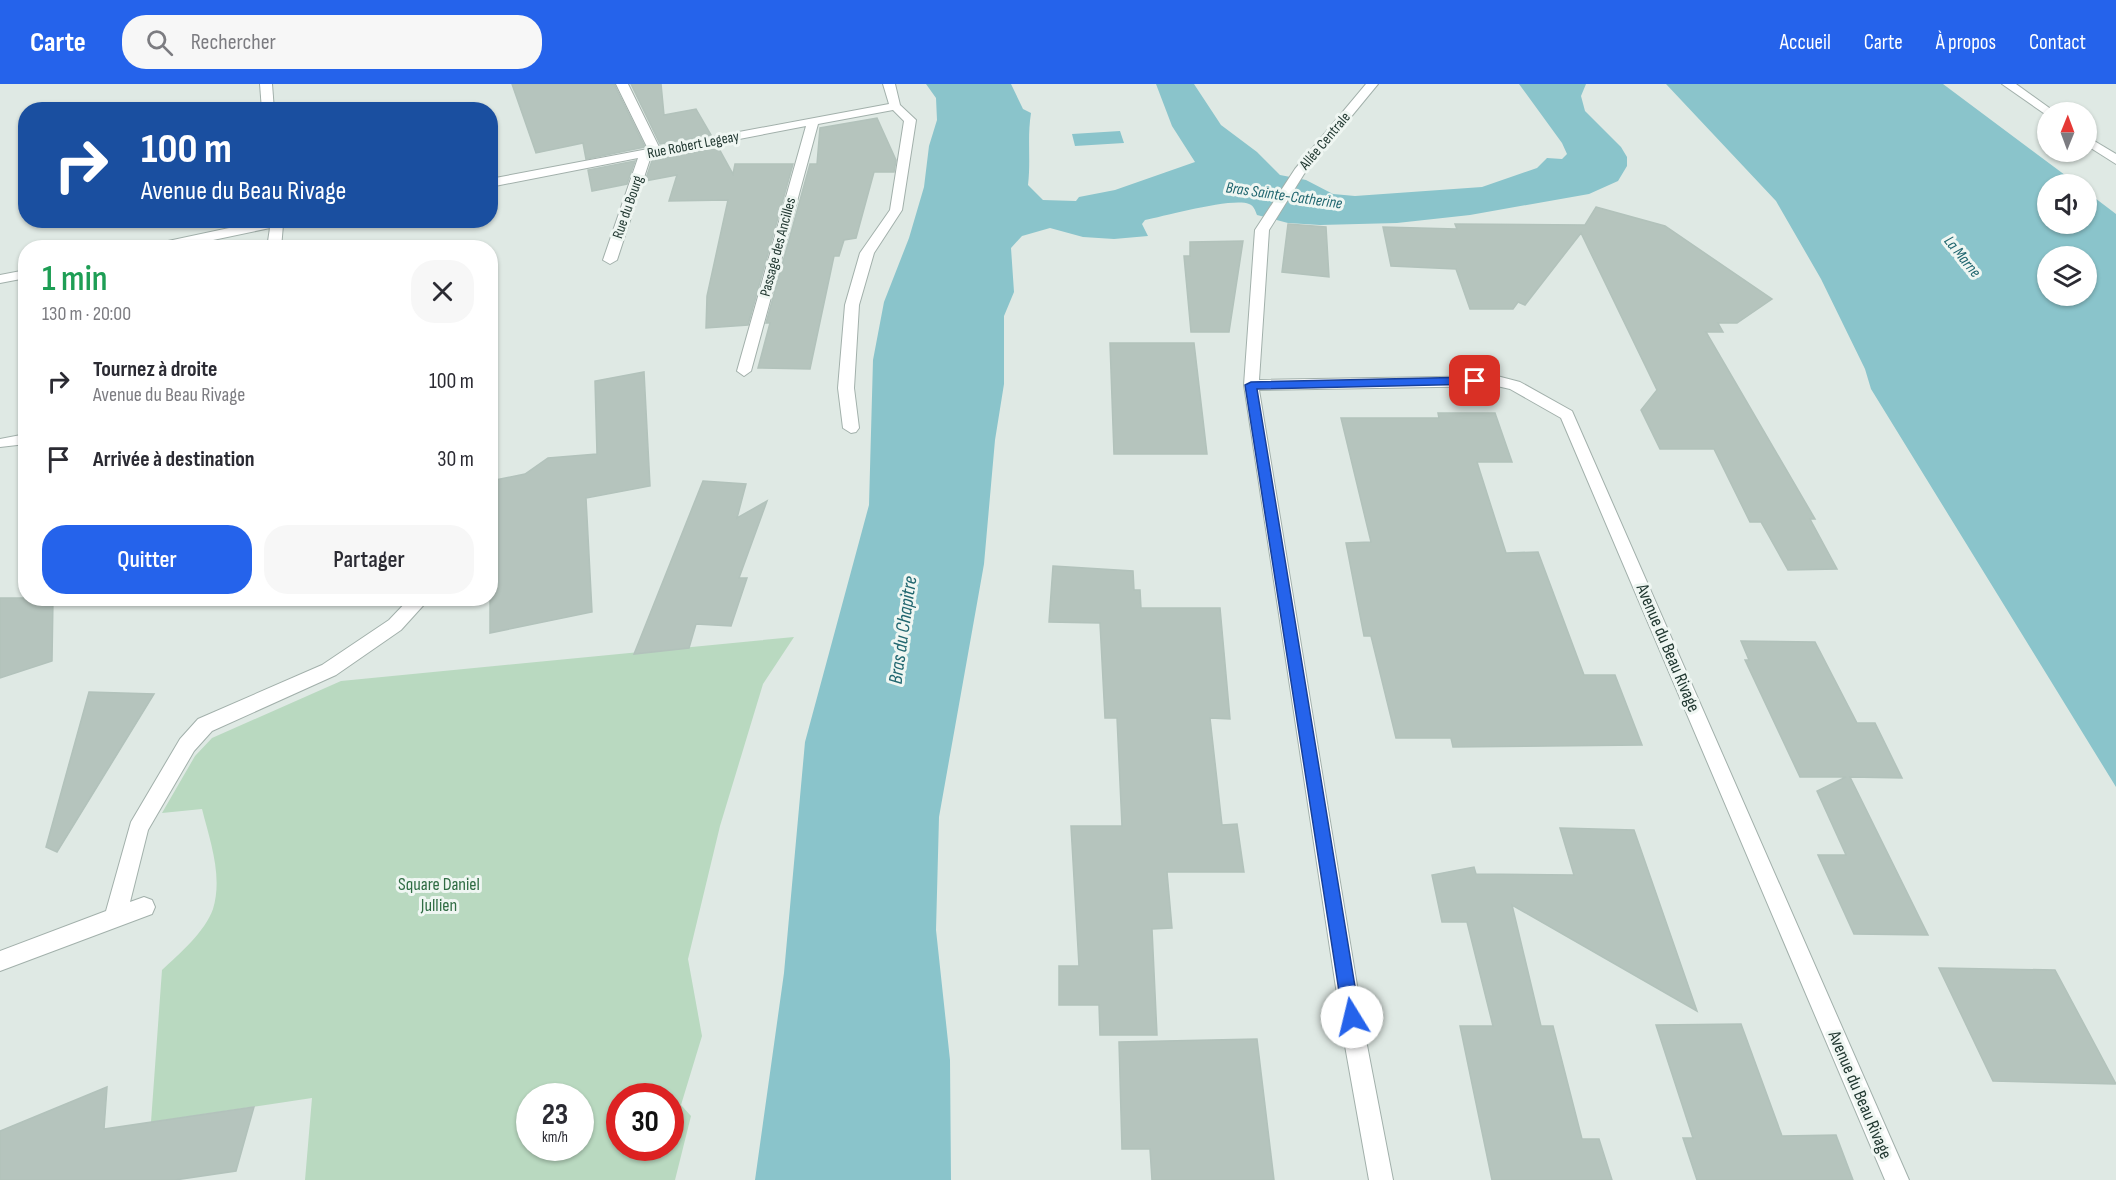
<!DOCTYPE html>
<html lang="fr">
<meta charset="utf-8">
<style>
:root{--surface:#fff;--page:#f7f7f7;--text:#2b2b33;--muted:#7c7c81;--accent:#2563eb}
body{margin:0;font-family:"Sofia Sans Condensed",sans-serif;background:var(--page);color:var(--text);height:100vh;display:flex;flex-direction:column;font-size:22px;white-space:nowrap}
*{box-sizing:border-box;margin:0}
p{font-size:20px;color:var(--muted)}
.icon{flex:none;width:33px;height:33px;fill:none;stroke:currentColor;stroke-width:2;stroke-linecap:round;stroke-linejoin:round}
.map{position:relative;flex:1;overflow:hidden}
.sheet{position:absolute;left:18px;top:156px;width:480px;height:366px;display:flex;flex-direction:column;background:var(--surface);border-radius:24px;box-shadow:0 2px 4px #0004}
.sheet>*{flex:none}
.top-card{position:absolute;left:18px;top:18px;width:480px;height:126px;border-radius:24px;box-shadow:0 2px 4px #0004;background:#1a4fa0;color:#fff;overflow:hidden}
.needle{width:39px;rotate:1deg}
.tools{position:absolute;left:2037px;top:18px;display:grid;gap:12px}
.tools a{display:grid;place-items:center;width:60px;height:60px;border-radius:50%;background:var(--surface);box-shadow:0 2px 4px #0004;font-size:30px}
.speed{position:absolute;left:516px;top:999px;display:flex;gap:12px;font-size:30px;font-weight:700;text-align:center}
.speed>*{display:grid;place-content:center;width:78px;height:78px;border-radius:50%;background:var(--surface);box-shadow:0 2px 4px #0004;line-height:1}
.speed small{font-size:15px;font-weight:400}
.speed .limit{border:9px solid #d22;background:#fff;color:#111}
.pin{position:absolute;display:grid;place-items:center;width:51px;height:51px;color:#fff;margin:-26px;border-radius:12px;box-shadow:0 3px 9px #0006}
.me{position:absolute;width:66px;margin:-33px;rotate:351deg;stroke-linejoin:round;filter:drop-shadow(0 0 4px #0008)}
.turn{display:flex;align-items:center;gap:21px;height:126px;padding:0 24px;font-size:27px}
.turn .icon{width:78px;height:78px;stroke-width:2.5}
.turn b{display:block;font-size:42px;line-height:51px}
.round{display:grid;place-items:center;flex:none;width:63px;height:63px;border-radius:24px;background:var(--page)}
.headline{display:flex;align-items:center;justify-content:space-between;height:102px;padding:0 24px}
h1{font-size:36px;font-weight:600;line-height:45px;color:#1e9e55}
.action{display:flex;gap:12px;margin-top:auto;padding:12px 24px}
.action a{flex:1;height:69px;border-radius:24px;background:var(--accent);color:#fff;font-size:24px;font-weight:600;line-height:69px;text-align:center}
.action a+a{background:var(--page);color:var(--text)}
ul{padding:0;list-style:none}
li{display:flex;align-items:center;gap:18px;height:78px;padding:0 24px}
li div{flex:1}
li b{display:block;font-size:22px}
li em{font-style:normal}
header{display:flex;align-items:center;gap:36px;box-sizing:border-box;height:84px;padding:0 30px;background:var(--accent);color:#fff}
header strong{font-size:28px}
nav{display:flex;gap:33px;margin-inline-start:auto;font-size:21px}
.search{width:420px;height:54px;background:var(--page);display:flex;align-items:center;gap:15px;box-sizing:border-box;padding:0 21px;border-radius:24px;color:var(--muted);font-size:22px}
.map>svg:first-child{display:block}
.green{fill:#b9d9c0;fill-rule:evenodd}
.water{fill:#8ac4cb;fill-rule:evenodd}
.building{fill:#b5c4bd;stroke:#b2c2bb;stroke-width:1.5}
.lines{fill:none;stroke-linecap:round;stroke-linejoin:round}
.minor-casing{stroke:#a2b0ab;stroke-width:2}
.minor{fill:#fff;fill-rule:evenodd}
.route{fill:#2563eb;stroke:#184099;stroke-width:1.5}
.labels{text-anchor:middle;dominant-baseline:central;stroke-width:6;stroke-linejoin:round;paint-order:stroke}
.far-street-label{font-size:15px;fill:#213831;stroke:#eff6f2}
.far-water-label{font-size:16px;font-style:italic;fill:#20666f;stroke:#eff6f2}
.street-label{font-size:18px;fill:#213831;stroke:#eff6f2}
.park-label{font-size:18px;fill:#2f6c43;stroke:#eff6f2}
.water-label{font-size:20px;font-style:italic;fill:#20666f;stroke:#eff6f2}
</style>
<header>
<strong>Carte</strong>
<div class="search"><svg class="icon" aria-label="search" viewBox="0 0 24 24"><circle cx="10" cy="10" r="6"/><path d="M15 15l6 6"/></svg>Rechercher</div>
<nav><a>Accueil</a><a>Carte</a><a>À propos</a><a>Contact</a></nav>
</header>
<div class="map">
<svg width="2116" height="1096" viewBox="0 0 2116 1096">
<rect width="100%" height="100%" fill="#dfe9e4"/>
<path class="green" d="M794 553 763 600 720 742 688 875 702 952 681 1021 691 1032 675 1096H305L312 1014 151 1038 162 886C179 870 205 848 213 825 223 792 210 757 202 725L162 729 195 672 212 654 341 597ZM530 1012H580V1064H530ZM620 1012H670V1064H620Z"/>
<g class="water">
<path d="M926 0H1011L1023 25 1031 29C1027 54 1031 76 1028 101L1043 116 1076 117 1079 113 1115 106 1195 78 1172 42 1156 0H1194L1221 41 1257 68 1280 91 1306 96 1333 110 1355 112 1482 103 1537 84 1547 74 1562 75 1567 70 1562 59 1519 0H1586L1581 12 1585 27 1621 63 1627 73V82L1618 97 1589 110 1470 131 1397 139 1320 141 1288 139 1257 131C1255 126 1254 122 1249 120 1233 113 1165 132 1145 136L1142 140 1148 152 1114 155 1083 153 1050 144 1022 152 1011 164 1014 208 1004 232V300L995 356 984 480 939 733 936 846 950 976 951 1096H755L784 889 805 658 869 421 873 276 884 218 909 154 924 103 929 62 937 36 936 14Z"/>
<path d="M1666 0H1943L2077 100H2048V140H2086L2087 108 2116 130V703L1871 305 1865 285 1821 195 1776 117ZM2048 172H2086V212H2048Z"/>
<path d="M1120 47 1124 59 1075 62 1072 50Z"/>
</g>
<g class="building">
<path d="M512 0H614L645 63 586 75 583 59 536 69Z"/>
<path d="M631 0H661L664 31 696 25 711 51 660 60Z"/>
<path d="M877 34 896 76 894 88H874L856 154 844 156 839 172H834L810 285 758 284 770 239H766L810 80H817L820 44Z"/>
<path d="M717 61 733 90 735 80H793L748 241 706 244 707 212 728 116 669 117 677 91 645 97 653 74Z"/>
<path d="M635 77 627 100 592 107 588 86Z"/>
<path d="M1596 123 1665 142 1772 215 1737 239H1718L1723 248H1706L1815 435H1810L1837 485 1788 486 1761 438H1750L1714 365H1660L1641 326 1657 306 1581 149 1525 221 1518 218 1513 225H1470L1456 185 1391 182 1383 143 1457 145 1455 140 1585 141Z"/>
<path d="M1288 140 1326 143 1329 193 1282 188Z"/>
<path d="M1243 157 1229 248H1191L1184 172H1190V158Z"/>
<path d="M1110 259H1194L1207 370H1114Z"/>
<path d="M644 288 650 402 586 414 592 528 490 549V397L525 390 548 374 597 370 595 297Z"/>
<path d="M1438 329H1495L1512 378H1477L1506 469 1538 468 1584 591H1615L1642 661 1453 663 1451 654H1396L1371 552H1364L1346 459 1371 458 1341 334H1439Z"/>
<path d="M703 397 746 400 737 434 767 417 739 494H747L731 542 696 540 689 564 634 570Z"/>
<path d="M1053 482 1133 487 1134 506H1140L1141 524H1220L1230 635 1210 634 1222 741 1237 740 1244 788H1167L1172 844 1152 845 1157 951H1100L1099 921H1059V882H1079L1071 742H1122L1117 634H1105L1100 539 1049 538Z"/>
<path d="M0 514H53L52 577 0 594Z"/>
<path d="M1741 557 1815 558 1857 639H1875L1902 694 1850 693 1928 851 1854 850 1818 771H1846L1817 707 1846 693H1800L1745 576H1749Z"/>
<path d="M89 608 154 610 57 768 46 763Z"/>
<path d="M1560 744 1634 746 1697 927 1512 821 1541 942H1553L1582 1055H1599L1612 1096H1492L1460 942H1493L1467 838H1442L1432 791 1474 783 1476 790 1574 791Z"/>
<path d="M1939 884 2055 886 2116 1000 1993 997Z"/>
<path d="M1741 940 1782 1052 1836 1051 1853 1096H1697L1683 1054H1693L1656 941Z"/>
<path d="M1257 955 1274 1096H1152L1150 1065H1122L1119 958Z"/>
<path d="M107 1003 104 1045 254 1023 236 1087 175 1096H0V1047Z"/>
</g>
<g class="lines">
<g class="minor-casing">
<g id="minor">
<path d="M260 0H272L274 26H262Z"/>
<path d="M616 0H628L659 63 889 20 883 0H895L900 21 916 36 902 126 874 169 859 221 854 304 859 344 856 348 851 349 843 344 838 304 845 221 860 169 890 126 904 37 893 26 818 40 751 287 744 292 737 287 806 42 651 72 617 176 610 180 603 176 638 74 490 103V95L648 65Z"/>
<path d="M1366 0H1378L1304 90 1269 146 1259 296 1497 292 1520 298 1572 327 1909 1096H1885L1561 334 1510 305 1497 302 1259 306 1366 956 1393 1096H1369L1344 956 1244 301 1255 146 1295 85Z"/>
<path d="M2002 0H2016L2055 28 2045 30Z"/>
<path d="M2086 52 2116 70V80L2086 61Z"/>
<path d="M267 136H294L283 141 281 164H267L270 144 175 164H148L154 160Z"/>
<path d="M26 186V194L0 199V191Z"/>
<path d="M26 350V360L0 363V355Z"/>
<path d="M410 514H430L401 546 336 591 212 647 194 667 148 746 130 818 144 813 152 816 155 823 152 830 0 887V867L106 827 131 738 180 655 198 635 322 581 389 536Z"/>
</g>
</g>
<use href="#minor" class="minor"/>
</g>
<path class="route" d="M1475 293 1479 294V300L1257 305 1360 933 1358 939 1352 941 1346 939 1343 933 1245 301 1251 298Z"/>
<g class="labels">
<g class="far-street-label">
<text transform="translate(1325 57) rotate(-50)">Allée Centrale</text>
<text transform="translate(693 61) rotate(-11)">Rue Robert Legeay</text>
<text transform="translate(628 123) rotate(-71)">Rue du Bourg</text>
<text transform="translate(778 163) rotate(-75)">Passage des Ancilles</text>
</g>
<g class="far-water-label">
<text transform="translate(1284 112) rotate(8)">Bras Sainte-Catherine</text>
<text transform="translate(1962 173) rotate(51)">La Marne</text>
</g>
<g class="street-label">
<text transform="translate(1668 564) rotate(67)">Avenue du Beau Rivage</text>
<text transform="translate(1860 1011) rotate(67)">Avenue du Beau Rivage</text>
</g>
<g class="park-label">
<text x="439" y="800">Square Daniel<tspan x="439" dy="21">Jullien</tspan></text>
</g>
<g class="water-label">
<text transform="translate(903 546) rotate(-82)">Bras du Chapitre</text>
</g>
</g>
</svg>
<div class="tools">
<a><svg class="needle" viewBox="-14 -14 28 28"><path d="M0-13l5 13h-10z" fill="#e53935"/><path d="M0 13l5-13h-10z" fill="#7c7c81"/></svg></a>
<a><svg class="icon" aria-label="sound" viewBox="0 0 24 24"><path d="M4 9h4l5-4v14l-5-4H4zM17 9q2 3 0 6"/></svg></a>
<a><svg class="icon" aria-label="layers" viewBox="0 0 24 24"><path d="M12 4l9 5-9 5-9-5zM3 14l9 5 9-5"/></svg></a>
</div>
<div class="speed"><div>23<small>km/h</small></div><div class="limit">30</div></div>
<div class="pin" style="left:1475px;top:297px;background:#d93025"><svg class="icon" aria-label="arrive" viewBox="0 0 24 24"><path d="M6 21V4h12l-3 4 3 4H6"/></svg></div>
<svg class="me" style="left:1352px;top:933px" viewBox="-20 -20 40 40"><circle r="19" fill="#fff"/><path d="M0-13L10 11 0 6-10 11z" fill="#2563eb"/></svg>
<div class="top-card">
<div class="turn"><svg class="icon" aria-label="right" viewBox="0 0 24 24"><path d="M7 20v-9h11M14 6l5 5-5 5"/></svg><div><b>100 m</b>Avenue du Beau Rivage</div></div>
</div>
<section class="sheet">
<div class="headline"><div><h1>1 min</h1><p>130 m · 20:00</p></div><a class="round"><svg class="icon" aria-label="close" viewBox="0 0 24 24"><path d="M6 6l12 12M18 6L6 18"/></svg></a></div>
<ul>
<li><svg class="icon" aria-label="right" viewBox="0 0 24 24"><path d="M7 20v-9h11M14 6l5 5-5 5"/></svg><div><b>Tournez à droite</b><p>Avenue du Beau Rivage</p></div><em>100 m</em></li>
<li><svg class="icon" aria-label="arrive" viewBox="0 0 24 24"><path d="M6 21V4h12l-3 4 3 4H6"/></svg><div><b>Arrivée à destination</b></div><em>30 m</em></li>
</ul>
<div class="action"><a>Quitter</a><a>Partager</a></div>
</section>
</div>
